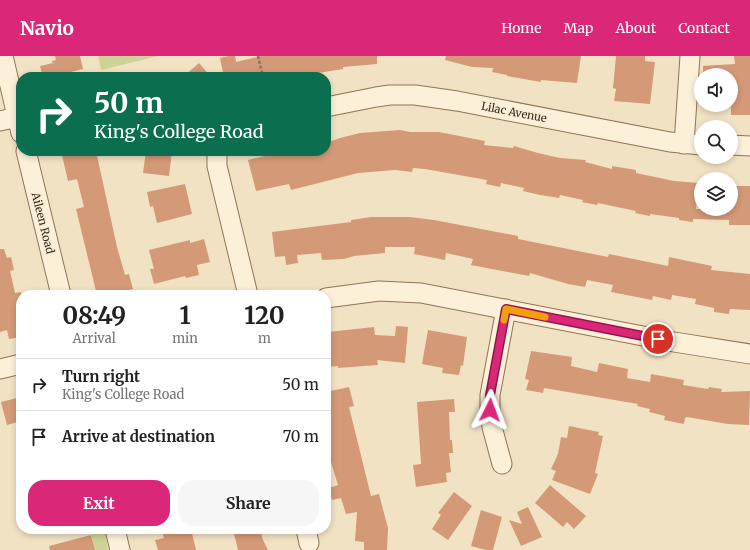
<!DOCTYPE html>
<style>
:root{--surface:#fff;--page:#f6f6f6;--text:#222;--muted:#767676;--line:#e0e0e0;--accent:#db2777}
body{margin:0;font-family:Merriweather,serif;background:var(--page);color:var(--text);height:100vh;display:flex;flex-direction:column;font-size:15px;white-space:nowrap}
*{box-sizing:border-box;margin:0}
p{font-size:13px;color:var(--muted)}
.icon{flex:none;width:22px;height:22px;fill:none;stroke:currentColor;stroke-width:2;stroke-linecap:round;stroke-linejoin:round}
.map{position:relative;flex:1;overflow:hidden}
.side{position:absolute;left:16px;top:234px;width:315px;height:244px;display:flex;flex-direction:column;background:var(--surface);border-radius:16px;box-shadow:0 2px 6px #0003}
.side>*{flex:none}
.top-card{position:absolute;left:16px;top:16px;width:315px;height:84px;border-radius:16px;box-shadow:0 2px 6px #0003;background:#0b6e4f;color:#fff;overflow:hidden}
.fabs{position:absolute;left:694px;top:12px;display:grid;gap:8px}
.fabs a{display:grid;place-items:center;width:44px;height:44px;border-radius:50%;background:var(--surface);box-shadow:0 2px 6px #0003;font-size:20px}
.pin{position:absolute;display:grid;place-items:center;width:34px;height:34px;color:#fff;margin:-17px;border:2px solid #fff;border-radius:50%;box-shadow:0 1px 4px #0007}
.me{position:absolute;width:44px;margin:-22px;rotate:3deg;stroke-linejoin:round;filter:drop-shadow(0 0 3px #0008)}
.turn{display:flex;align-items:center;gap:14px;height:84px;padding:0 12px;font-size:18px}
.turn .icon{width:52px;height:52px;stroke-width:2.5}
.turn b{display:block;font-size:28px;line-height:34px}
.eta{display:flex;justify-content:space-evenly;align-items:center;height:68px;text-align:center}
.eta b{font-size:24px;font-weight:700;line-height:28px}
.action{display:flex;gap:8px;margin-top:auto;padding:8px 12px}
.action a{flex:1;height:46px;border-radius:16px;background:var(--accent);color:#fff;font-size:16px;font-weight:700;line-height:46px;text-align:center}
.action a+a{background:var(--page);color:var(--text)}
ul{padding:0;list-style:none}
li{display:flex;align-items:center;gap:12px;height:52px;padding:0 12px;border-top:1px solid var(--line)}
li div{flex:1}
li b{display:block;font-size:15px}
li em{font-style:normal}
header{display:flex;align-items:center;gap:24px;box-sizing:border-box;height:56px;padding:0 20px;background:var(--accent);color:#fff}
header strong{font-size:19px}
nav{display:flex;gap:22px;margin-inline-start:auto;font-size:14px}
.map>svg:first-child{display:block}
.green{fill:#ced297}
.building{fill:#d49977}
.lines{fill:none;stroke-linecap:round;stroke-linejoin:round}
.minor-casing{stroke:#8f7358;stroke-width:21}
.path{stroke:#8f7358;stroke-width:2.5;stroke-dasharray:3 2;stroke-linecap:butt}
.minor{stroke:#fcf0d9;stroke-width:19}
.route-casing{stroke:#8e194d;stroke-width:10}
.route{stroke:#db2777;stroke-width:7}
.slow{stroke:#f59e0b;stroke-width:7}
.labels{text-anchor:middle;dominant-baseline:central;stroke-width:3;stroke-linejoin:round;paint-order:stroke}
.street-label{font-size:11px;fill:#3e2c1e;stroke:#f9edd5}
</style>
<header>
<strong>Navio</strong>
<nav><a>Home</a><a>Map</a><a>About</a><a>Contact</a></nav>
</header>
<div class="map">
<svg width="750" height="494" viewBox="0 0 750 494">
<rect width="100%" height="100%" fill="#f2e2c4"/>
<g class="green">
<path d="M98 0H158L101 14Z"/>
<path d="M98 476H105L108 494H95L91 477Z"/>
</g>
<g class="building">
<path d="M55 0H80L83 13 51 21H43L40 10 53 7 52 5 56 4Z"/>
<path d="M229 0H235L236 6 261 0H377V8L343 11V13L306 19V21H224L220 2Z"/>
<path d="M446 0H581L577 27 541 24V26L507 20V19L492 16 493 12 472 11 445 4Z"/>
<path d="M616 0H645V5L655 6 650 48 614 45 616 33 613 32Z"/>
<path d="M734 0H750V59H731V19L703 18V10L735 8Z"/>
<path d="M199 7 211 21H183Z"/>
<path d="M400 74 410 76H439L485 85 484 89 513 92 514 90 538 97 560 102 586 104 585 106 612 113V110L636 114V117L674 125 699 127 696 153H731V130H750V169H729V164L693 163V166L679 164V162L650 158V160L635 157 636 155 598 147 597 149 582 146 583 144 560 139 559 142 540 139 523 135 524 132 501 127 500 131 486 128 487 124 425 113 413 112 412 116 395 114 358 117 291 134 289 128 256 135 248 104 286 95H326V87L340 82 360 77Z"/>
<path d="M61 95H96L117 191 125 219 129 218 133 233 124 235 125 238 97 239 76 153 84 151 77 123 68 125Z"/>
<path d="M146 95H172L169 120 143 117Z"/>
<path d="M185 128 192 158 157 167 153 150 150 151 147 136Z"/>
<path d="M371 161H410L434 164 518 180V183L608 201 609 198 668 210 669 201 712 210 711 214 750 218V254L730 253 729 258 714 256V252L695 248 696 243 672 239 671 244 653 240 652 244 611 236 613 229 587 224 585 231 568 228 530 217 529 220 471 209 473 203 446 197 445 204 414 198 415 191H385V197L354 200 344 203 322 204 321 197 297 199 298 207 286 209 285 200 275 201 272 176 351 166V164Z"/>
<path d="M204 183 210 206 197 209 199 219 186 222 185 220 154 228 150 213H154L149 194 190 184V187Z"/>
<path d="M0 193H4L7 202 11 201 14 214 10 215 15 237 21 236V281L9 283 7 274 0 276Z"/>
<path d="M396 270 408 271 405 307 377 304 378 309 338 312V310L326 311V290L330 289 328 276 374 271 375 279 395 280Z"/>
<path d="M428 274 467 281 463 310 461 309 459 319 442 317 443 312 422 308Z"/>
<path d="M531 295 572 301 571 310 597 316 599 307 628 313 627 322 650 326 651 318 684 324 683 329 708 333 709 331 722 333 721 336 750 335 749 369 728 368 687 361 685 362 684 368 664 364 665 360 649 356 650 353 637 350 638 348 544 332 543 337 526 334 529 324 525 323Z"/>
<path d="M349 331 354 350 349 351 371 440 379 438 388 472 387 494H364V486L355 485 357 456 346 458 341 442 332 444 329 432 338 429 330 403 326 404V336Z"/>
<path d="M21 341V365L7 369 1 346Z"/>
<path d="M454 343 455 356H449L450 384H452L453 397H449L451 416 446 417 447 426 416 431 413 409 421 408 417 346Z"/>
<path d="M569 370 599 376 598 379 603 380 595 417 598 418 590 438 552 424 556 415 551 413 558 398 561 381 567 382Z"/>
<path d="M550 429 586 460 574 473 567 466 563 471 535 447Z"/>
<path d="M454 436 472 450 448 484 432 473 441 459 438 457Z"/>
<path d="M528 451 542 481 521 490 509 464 522 468 517 456Z"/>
<path d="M481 454 502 461 493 494H486L471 490Z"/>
<path d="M161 473H191L196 494H158L155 484 164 482Z"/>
<path d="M233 473H260L263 484 268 494H238Z"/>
<path d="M91 479 95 494H50L49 490Z"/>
</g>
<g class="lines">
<g class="minor-casing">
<g id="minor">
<path d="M3 0 21 77"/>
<path d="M326 51 376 41 390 39H415L457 45 670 86 701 89"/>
<path d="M0 65 17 61"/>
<path d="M684 88 690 0"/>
<path d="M731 89 750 90"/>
<path d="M26 95 61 239"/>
<path d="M217 95V110L248 239"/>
<path d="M326 242 379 235 421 237 674 286 750 298"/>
<path d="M0 313 21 308"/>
<path d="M502 408 492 371 490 354V339L506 253"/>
<path d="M115 473 120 494"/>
<path d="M306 473 309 487"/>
</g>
</g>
<path class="path" d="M258 0 263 21"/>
<use href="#minor" class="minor"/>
</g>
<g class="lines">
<g class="route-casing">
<path id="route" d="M490 354V339L506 253 658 283"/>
</g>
<use href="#route" class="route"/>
<path class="slow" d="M504 264 506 253 545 261"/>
</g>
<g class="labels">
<g class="street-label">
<text transform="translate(514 56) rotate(11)">Lilac Avenue</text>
<text transform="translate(43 167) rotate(76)">Aileen Road</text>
</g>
</g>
</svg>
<div class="fabs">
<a><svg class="icon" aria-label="sound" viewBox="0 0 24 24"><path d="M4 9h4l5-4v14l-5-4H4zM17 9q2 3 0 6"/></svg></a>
<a><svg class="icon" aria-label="search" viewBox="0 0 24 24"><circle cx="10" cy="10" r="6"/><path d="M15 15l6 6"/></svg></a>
<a><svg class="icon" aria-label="layers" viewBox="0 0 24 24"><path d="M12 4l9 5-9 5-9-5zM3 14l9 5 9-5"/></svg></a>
</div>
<div class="pin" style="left:658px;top:283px;background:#d93025"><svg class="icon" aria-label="arrive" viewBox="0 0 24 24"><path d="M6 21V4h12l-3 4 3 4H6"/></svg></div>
<svg class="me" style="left:490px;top:354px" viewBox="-20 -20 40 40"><path d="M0-17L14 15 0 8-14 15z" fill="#db2777" stroke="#fff" stroke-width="4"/></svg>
<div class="top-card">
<div class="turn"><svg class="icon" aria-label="right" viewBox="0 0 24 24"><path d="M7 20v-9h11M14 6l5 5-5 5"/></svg><div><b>50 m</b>King's College Road</div></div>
</div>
<section class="side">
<div class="eta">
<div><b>08:49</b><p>Arrival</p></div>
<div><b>1</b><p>min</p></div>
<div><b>120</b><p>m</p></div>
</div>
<ul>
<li><svg class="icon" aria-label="right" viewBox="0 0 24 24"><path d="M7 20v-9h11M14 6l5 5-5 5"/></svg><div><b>Turn right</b><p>King's College Road</p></div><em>50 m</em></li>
<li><svg class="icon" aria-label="arrive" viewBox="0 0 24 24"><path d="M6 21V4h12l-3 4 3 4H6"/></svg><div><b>Arrive at destination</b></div><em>70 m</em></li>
</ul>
<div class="action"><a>Exit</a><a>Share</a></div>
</section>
</div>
